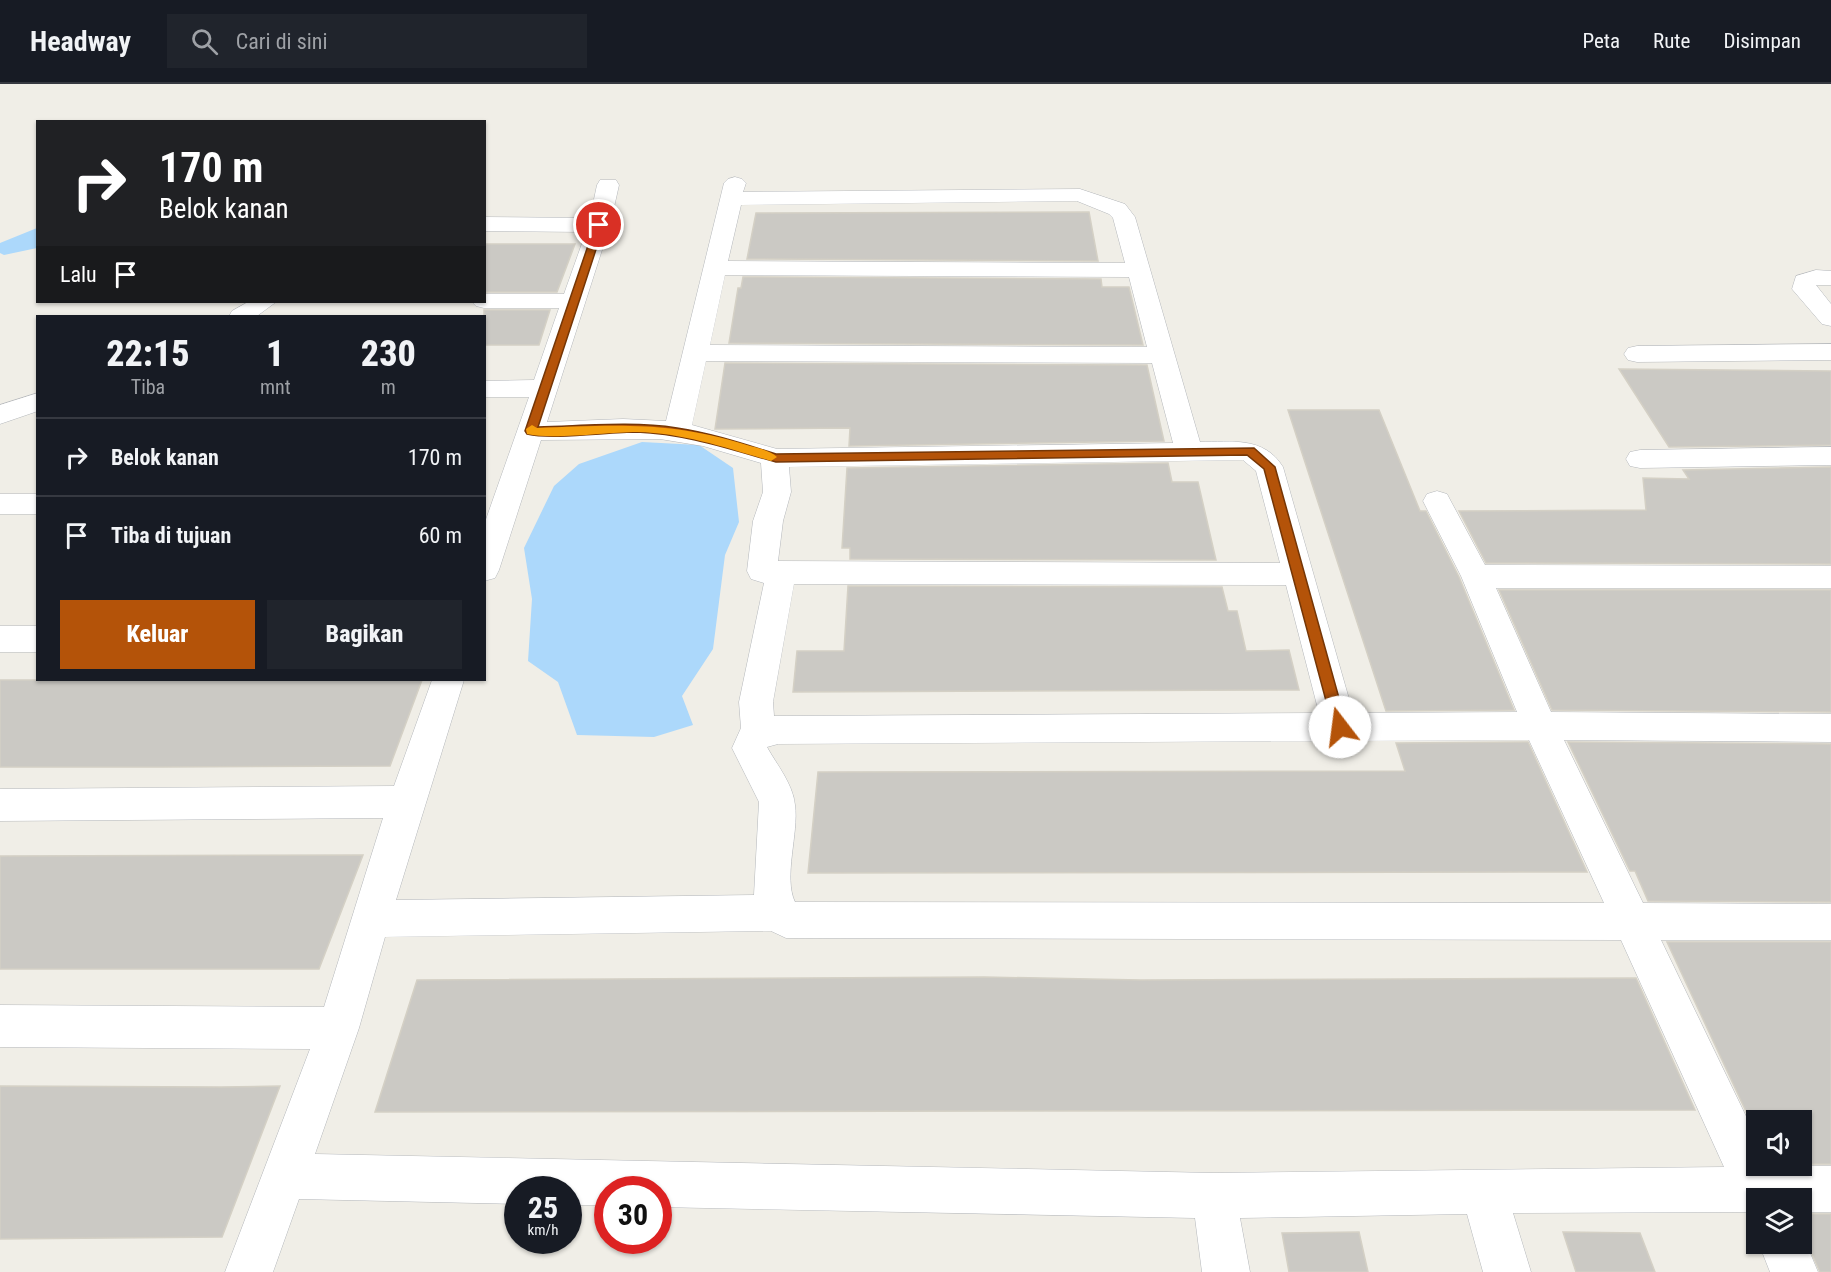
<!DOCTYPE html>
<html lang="id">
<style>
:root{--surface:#171b24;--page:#20242c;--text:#f1f3f6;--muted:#9ea1a6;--line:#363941;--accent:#b45309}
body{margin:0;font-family:"Roboto Condensed",sans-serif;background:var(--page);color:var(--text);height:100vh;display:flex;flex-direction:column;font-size:22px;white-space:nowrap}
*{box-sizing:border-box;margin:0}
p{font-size:20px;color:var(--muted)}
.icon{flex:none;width:33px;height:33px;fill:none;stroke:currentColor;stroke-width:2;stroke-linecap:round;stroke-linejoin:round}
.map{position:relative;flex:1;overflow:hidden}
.side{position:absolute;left:36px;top:231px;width:450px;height:366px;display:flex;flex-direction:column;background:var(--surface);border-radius:0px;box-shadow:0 2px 4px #0004}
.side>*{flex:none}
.guide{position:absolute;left:36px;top:36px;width:450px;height:183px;border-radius:0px;box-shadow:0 2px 4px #0004;background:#202124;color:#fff;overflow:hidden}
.tools{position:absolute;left:1746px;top:1026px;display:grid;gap:12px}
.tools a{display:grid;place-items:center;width:66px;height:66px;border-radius:0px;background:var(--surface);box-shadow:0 2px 4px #0004;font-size:30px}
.speed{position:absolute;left:504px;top:1092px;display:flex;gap:12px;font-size:30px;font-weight:700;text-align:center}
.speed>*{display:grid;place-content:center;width:78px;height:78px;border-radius:50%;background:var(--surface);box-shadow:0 2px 4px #0004;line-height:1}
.speed small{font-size:15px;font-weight:400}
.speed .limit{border:9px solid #d22;background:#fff;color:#111}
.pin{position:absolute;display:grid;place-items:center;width:51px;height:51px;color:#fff;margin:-26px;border:3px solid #fff;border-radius:50%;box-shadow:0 2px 6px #0007}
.me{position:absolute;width:66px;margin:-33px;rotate:345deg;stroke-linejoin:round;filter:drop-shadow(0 0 4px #0008)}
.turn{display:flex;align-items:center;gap:21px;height:126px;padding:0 24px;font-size:27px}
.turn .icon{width:78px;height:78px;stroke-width:2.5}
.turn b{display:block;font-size:42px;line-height:51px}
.then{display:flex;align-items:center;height:57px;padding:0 24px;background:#0003;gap:12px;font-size:22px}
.eta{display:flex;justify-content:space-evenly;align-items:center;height:102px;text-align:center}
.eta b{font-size:36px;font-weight:800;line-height:42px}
.button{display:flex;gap:12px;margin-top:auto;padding:12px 24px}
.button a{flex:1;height:69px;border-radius:0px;background:var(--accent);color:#fff;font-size:24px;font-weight:800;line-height:69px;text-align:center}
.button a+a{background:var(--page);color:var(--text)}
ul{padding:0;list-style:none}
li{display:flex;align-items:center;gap:18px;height:78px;padding:0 24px;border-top:2px solid var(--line)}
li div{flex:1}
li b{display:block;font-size:22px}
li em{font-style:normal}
header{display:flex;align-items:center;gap:36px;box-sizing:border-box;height:84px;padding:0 30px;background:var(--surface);border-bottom:2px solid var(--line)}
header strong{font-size:28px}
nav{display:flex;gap:33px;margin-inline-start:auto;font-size:21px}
.search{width:420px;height:54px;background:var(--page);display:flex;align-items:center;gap:15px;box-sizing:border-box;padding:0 21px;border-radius:0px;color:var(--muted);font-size:22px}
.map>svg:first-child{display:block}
.water{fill:#acd8fb}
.building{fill:#cbc9c4;stroke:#d4d0c5;stroke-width:1.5}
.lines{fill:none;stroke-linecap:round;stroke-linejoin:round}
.street-casing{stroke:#b4b7bb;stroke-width:1}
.street{fill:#fff;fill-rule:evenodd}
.route{fill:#b45309;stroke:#753606;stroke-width:1.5}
.slow{fill:#f59e0b}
</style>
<header>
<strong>Headway</strong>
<div class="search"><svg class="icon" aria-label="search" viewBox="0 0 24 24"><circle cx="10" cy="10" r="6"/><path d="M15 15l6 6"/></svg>Cari di sini</div>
<nav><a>Peta</a><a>Rute</a><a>Disimpan</a></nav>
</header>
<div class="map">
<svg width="1831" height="1188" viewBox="0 0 1831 1188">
<rect width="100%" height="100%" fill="#f0eee7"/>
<g class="water">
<path d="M37 144V164L4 171 0 169V159Z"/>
<path d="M642 358 699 361 733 384 739 438 725 471 713 565 682 612 693 641 654 653 577 651 558 598 528 577 532 515 524 464 554 402 579 380Z"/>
</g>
<g class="building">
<path d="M1089 128 1098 177 747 175 756 129Z"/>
<path d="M484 160H575L557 208H484Z"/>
<path d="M743 193 1101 195 1102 203H1129L1143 261 729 259 738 204H741Z"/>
<path d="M484 226H550L539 261H484Z"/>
<path d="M725 279 1147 281 1164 357 849 362 850 344 715 345Z"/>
<path d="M1619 285 1831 287V361L1669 363Z"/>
<path d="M1288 326H1379L1420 427H1426L1459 493 1514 626 1386 627Z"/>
<path d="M1168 379 1172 398H1198L1216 476 850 475V464H842L847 384Z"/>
<path d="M1831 383V480L1486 479 1459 427 1646 426 1643 394 1689 395 1683 386Z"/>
<path d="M848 502 1222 503 1228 527H1237L1246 567 1289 566 1299 606 793 608 797 567H844Z"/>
<path d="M1499 506H1831V628L1552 626Z"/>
<path d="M0 596H422L390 682 163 683H0Z"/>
<path d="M1528 658 1587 788 808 789 818 688 1405 687 1396 659Z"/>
<path d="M1568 658 1831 660V818L1648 817 1635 787H1630Z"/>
<path d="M363 771 319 885H0V772Z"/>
<path d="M1667 858H1831V1080H1802V1036H1756V1049Z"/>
<path d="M984 893 1141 896 1636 894 1695 1026 375 1028 417 896Z"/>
<path d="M0 1002 221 1003 280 1002 222 1153 0 1155Z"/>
<path d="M1802 1130H1831V1188H1820L1802 1148Z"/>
<path d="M1359 1148 1368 1188H1289L1282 1149Z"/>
<path d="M1563 1148 1640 1149 1655 1188H1576Z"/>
</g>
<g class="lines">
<g class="street-casing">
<g id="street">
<path d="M735 93 742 95 746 99 743 108 1080 105 1125 120 1135 133 1200 358C1231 358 1264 352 1283 383L1353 629 1517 628 1461 492 1423 417 1427 410 1437 407 1447 410 1485 481 1831 482V504H1496L1551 628 1831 630V658L1564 656 1643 819 1831 820V856H1661L1756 1053V1082H1831V1128H1802V1114H1756V1134L1745 1128 1513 1129 1531 1188H1483L1467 1130 1240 1134 1250 1188H1202L1195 1134 658 1123V1106H608V1121H568V1106H518V1120L299 1115 273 1188H225L310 965 0 963V921L324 923 383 734 0 737V705L394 702 432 596H464L396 816 754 811 759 718 732 664 741 644 739 618 764 499 751 495 747 487 753 437 763 408 761 379 703 362 660 355 541 356 499 486 495 494 484 497V441L529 313H484V297L534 296 559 224H484L476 222 472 218H484V210H564L586 148 484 147V133L590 134 597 101 600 96H616L619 101 610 141 547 338 623 335 666 337 724 99 728 95ZM1077 117 1109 130 1113 134 1125 179 728 177 741 121ZM725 191 1129 193 1147 263 710 261ZM706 277 1152 279 1173 359 777 365 692 341ZM1243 376 1256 387 1280 479 778 477 783 437 791 408 789 383ZM794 500 1286 501 1319 629 774 632 773 618ZM1529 656 1604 819 795 818C783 793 799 749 795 721 793 700 777 681 767 663L778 660ZM771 847 786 854 1621 856 1724 1083 1214 1089 315 1070 359 944 385 853Z"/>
<path d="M1816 186 1831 187V201H1816L1831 220V242L1822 240 1792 205 1796 192Z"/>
<path d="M248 218H276L257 232H229L232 227Z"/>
<path d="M1831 260V276L1637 278 1628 276 1624 270 1628 264 1637 262Z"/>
<path d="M38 309V327L0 340V321Z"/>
<path d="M1831 363V381L1640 384 1630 382 1626 375 1630 368 1640 366Z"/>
<rect x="0" y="410" width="38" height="20"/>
<rect x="0" y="542" width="38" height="26"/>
<path d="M1802 1150 1818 1188H1770L1759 1160H1802Z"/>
</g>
</g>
<use href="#street" class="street"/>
</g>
<path class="route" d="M599 139 604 141 538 343C584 342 632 337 677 344 711 349 744 360 776 370L1254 364 1275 383 1347 643 1345 647H1335L1333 643 1264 385 1247 371 776 378C729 365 686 350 637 348 607 348 553 356 527 350L525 347 595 141Z"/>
<path class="slow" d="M532 341 537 344C614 341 671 337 747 361 757 364 770 366 777 373L771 377C726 364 684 349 637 348 607 348 553 356 527 350L526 345Z"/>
</svg>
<div class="tools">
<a><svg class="icon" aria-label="sound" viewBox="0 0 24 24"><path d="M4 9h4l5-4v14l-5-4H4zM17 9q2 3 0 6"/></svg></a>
<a><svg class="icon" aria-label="layers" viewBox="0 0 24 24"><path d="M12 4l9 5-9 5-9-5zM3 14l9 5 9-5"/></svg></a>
</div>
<div class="speed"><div>25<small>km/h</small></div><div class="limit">30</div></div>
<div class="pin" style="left:599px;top:141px;background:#d93025"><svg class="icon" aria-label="arrive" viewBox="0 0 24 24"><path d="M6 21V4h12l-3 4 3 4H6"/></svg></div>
<svg class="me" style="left:1340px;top:643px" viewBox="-20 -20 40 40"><circle r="19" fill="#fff"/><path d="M0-13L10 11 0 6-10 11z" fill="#b45309"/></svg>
<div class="guide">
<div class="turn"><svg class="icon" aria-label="right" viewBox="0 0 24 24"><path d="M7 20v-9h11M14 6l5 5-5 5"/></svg><div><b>170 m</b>Belok kanan</div></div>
<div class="then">Lalu<svg class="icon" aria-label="arrive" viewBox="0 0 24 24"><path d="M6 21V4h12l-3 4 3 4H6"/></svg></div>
</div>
<section class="side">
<div class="eta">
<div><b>22:15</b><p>Tiba</p></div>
<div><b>1</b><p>mnt</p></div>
<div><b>230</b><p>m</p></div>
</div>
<ul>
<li><svg class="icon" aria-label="right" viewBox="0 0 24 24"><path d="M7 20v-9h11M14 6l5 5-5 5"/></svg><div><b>Belok kanan</b></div><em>170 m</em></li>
<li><svg class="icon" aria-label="arrive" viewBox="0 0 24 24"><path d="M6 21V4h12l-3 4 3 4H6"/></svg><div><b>Tiba di tujuan</b></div><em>60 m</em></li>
</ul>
<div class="button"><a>Keluar</a><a>Bagikan</a></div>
</section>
</div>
